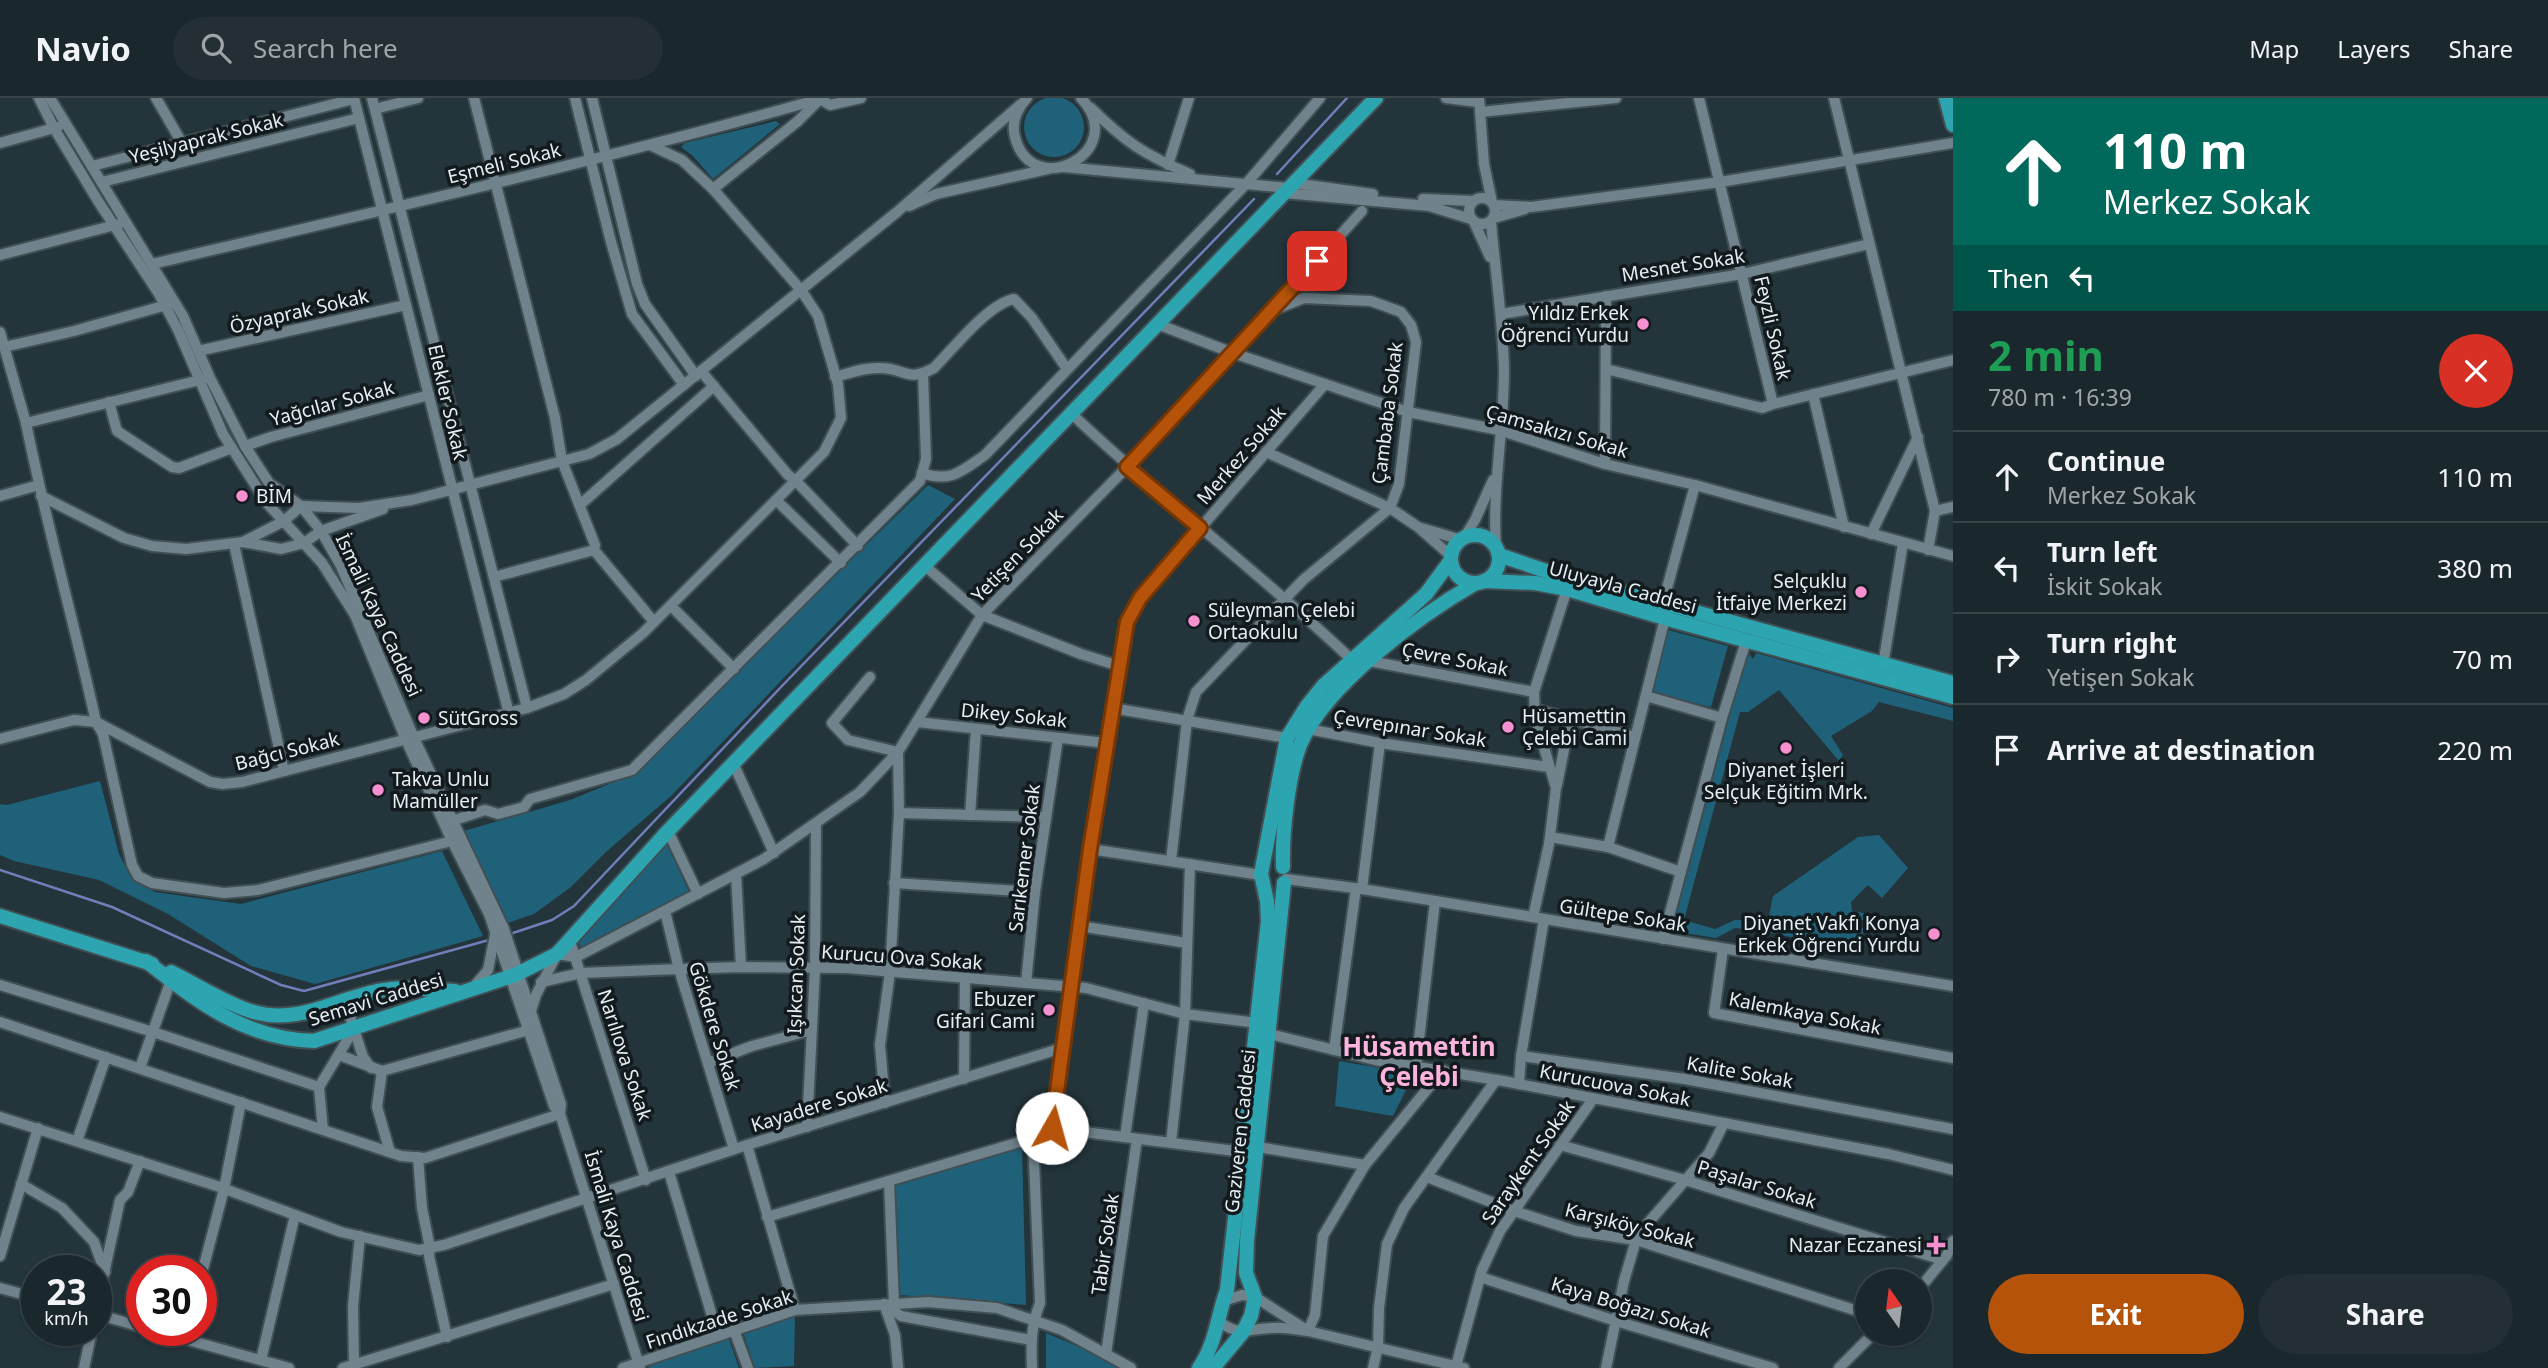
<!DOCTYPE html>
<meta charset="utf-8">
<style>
:root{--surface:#1a272c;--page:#232f34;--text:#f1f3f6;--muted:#9fa5a9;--line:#384448;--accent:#b45309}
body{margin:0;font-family:"Noto Sans",sans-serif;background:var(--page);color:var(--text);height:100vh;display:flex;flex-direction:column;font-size:26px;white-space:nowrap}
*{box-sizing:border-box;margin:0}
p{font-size:23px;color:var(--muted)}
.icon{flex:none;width:38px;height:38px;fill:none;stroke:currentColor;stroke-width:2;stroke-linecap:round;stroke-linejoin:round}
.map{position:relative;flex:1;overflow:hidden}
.details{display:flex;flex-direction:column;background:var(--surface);width:595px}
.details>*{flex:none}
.top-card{background:#00695c;color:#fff;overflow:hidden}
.needle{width:46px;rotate:346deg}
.buttons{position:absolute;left:1855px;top:1171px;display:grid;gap:14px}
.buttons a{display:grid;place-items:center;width:77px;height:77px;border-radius:50%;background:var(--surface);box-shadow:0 2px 5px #0004,0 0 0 2px var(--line);font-size:35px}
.speed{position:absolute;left:21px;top:1157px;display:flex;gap:14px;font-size:35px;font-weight:700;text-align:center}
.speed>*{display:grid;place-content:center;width:91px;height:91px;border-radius:50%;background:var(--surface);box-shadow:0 2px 5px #0004,0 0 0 2px var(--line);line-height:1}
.speed small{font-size:18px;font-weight:400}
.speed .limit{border:10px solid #d22;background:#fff;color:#111}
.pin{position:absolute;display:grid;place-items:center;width:60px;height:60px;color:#fff;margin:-30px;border-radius:14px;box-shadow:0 4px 10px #0006}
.me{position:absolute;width:77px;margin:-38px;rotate:7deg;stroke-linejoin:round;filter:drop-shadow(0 0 5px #0008)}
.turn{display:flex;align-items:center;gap:24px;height:147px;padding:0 35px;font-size:32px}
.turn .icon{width:91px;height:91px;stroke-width:2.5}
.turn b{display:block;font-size:49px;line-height:60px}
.then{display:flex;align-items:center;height:66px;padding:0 35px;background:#0003;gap:14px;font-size:26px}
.round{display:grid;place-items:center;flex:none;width:74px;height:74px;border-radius:37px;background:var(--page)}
.summary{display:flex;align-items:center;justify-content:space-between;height:119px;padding:0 35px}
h1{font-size:42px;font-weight:700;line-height:52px;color:#1e9e55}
.cta{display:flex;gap:14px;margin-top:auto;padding:14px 35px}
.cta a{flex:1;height:80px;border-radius:42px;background:var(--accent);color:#fff;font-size:28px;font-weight:700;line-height:80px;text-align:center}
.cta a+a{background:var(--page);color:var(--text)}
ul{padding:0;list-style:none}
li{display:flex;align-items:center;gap:21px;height:91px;padding:0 35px;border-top:2px solid var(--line)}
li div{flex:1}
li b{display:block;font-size:26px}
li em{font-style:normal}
header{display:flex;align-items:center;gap:42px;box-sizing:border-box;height:98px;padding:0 35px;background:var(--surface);border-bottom:2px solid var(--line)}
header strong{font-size:33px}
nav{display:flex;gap:38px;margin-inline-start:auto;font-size:24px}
.search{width:490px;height:63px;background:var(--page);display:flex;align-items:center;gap:18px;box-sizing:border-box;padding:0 24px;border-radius:38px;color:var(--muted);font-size:26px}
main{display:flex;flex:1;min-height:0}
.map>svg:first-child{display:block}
.green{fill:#1f6179}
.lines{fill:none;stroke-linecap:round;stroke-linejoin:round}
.stream{stroke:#707eb9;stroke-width:2.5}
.minor-casing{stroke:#404f54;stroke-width:14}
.major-casing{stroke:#404f54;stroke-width:18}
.minor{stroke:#70828b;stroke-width:10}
.major{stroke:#2da5b0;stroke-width:14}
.route-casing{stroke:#753606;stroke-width:18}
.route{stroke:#b45309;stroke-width:12}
.poi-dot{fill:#f690d0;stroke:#131a1e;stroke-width:2.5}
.labels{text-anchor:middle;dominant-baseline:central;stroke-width:7;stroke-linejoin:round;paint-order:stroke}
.street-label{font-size:19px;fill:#e5eff4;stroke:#131a1e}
.poi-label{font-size:19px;fill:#e5eff4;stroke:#131a1e;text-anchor:end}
.district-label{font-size:26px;font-weight:bold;fill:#fcb4df;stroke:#131a1e}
</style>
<header>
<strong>Navio</strong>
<div class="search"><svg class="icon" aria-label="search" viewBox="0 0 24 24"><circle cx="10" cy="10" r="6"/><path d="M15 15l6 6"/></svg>Search here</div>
<nav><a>Map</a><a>Layers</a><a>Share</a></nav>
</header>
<main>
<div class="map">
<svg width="1953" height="1270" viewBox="0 0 1953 1270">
<rect width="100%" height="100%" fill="#23343b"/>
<g class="green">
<circle cx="1054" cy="29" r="30"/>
<path d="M776 23 780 26 713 81 693 58 681 49 685 45Z"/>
<path d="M928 387 955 401 671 698 606 754 571 789 534 816 507 825 464 733 570 702 629 678Z"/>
<path d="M1668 532 1728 548 1711 609 1652 594Z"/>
<path d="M1747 553 1753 561 1756 555 1953 610V623L1879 604 1872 613 1831 638 1843 657 1839 663 1779 592 1748 614H1740L1684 822 1715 831 1735 822 1768 823 1773 798 1858 739 1879 737 1908 770 1882 800 1868 787 1851 804 1852 813 1870 816 1868 823 1853 821 1851 827 1863 830 1862 853 1760 833 1735 830 1716 840 1672 833Z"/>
<path d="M100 683 119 756 133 783 155 794 241 806 442 753 483 838 315 886 251 868 168 816 99 782 14 763 0 757V706L7 707Z"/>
<path d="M667 746 689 794 580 852 579 844Z"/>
<path d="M1339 963 1414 976 1393 1018 1335 1008Z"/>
<path d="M1022 1048 1026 1207 899 1197 894 1085Z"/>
<path d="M795 1216 794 1268 755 1270 742 1231Z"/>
<path d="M1046 1235 1101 1258 1121 1270H1046Z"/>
<path d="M729 1241 739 1270H649L648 1268Z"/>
</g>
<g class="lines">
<g class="stream">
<path d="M1277 76 1347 0"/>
<path d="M0 772 112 809 281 887 304 893 489 842"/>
<path d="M510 836 552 822 574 808 781 589 1254 101"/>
</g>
<g class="minor-casing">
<g id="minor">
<path d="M39 0 54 30 98 103 159 196 178 232 223 336 266 404 322 465 355 517 406 642 452 743 489 816 554 1008 560 1016 640 1270"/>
<path d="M50 0 183 218 210 280 245 348 269 385 301 408 321 433 341 468 414 640 504 831 561 1006 560 1016"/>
<path d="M156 0 182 45"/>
<path d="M354 0 509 616"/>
<path d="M372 0 527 610"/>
<path d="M474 0 555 320 562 363 595 447 594 452"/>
<path d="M575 0 611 144 632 216 684 287"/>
<path d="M592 0 637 186 645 206 696 278"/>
<path d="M1027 0C1017 11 1011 24 1015 39 1032 105 1131 53 1081 0"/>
<path d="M1446 0 1478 4"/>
<path d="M1479 0 1484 66 1492 104"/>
<path d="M1699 0 1773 306"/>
<path d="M1834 0 1935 413 1928 452"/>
<path d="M1091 10C1125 44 1145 57 1190 76"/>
<path d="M375 11 418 0"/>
<path d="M1481 14 1616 0"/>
<path d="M0 45 58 29"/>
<path d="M1168 67 1189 0"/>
<path d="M92 68 354 1"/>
<path d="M1063 69 1289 90"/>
<path d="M102 84 359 20"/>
<path d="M1293 85 1373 96"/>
<path d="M713 91 798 23 818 3"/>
<path d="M1284 95 1429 108 1471 121"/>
<circle cx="1482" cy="113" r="13"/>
<path d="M1423 101 1473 103"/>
<path d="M1494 107 1531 109 1720 84 1953 45"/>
<path d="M909 108 936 96 1048 71"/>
<path d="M1494 120 1525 111"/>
<path d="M1491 123C1495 173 1503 222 1504 272 1504 332 1492 389 1496 449"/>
<path d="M1474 124 1490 159"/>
<path d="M0 157 119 126"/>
<path d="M152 166C375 114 599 63 820 1L830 7 861 0"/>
<path d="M1501 216 1742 176 1869 146"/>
<path d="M1157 226 1233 255 1408 314 1499 332 1605 366 1695 387 1953 458"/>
<path d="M0 234 26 325"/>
<path d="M4 249 74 233 170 206"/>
<path d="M198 253 406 207"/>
<path d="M1606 271 1762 310 1773 306 1953 262"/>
<path d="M701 273 788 377 796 383 858 448"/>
<path d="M835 279C850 275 865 269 880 270 906 270 906 285 934 270 953 251 988 206 1014 201L1032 220 1067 271"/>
<path d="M204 281 26 325C46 425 74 524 96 624L103 636 132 767 138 778 152 785 224 795 258 792 452 743"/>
<path d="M1813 296 1844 429"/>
<path d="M109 304 117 333 172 369 179 370 232 350"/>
<path d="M1072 316C1162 402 1262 476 1352 562"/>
<path d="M245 348 271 339 429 297"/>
<path d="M1266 354 1390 410 1418 429 1451 458"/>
<path d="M1605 366 1606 198"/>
<path d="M922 375C951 385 962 373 985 357L1246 86 1320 0"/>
<path d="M0 398 39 387"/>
<path d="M41 398 124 440 152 448 186 451 243 444 281 451 304 445 321 433 383 411"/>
<path d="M776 402 841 465"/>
<path d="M581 406 714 288"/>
<path d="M1935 413 1953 409"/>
<path d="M1421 430 1462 442"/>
<path d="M1871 436 1918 339"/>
<path d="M1464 440 1475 422 1493 382"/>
<path d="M243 444 284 423 301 408 359 410 412 402 589 356 617 341 897 114 1020 7"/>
<path d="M234 446 284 673"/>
<path d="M925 468 982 517 1081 556 1119 568"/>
<path d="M494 479 594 452 654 524"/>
<path d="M1663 505 1695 387"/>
<path d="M671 508 734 571"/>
<path d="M1369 563 1534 594"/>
<path d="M1883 567 1903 445"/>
<path d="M870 579 832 625 848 642 898 654 899 715 890 874 880 947 885 1005"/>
<path d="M1646 598 1722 620"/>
<path d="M1112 610 1287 640"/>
<path d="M1535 611 1635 639"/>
<path d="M917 624 1106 645"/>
<path d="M1308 631 1380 645 1549 669"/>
<path d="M0 641 74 622 96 624 210 684 223 686 242 684 527 610 564 596 586 582 643 535 824 354 841 320 838 286 818 218 801 192 713 91 682 62 650 47"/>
<path d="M734 667 774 755"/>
<path d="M1557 687 1570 621"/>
<path d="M899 715 1045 719"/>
<path d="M970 717 976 631"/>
<path d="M452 723 485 712 498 716 524 709 530 701 632 672 920 383 926 361 923 276"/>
<path d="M668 733 698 796"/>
<path d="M1550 739 1608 749 1681 774"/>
<path d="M1608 749 1665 520"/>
<path d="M1090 751 1261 777"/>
<path d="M1171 763 1187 622 1196 594 1303 482 1390 410 1399 386 1416 244 1411 227 1401 214 1371 203 1304 200 1276 211"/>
<path d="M736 776 741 869"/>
<path d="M1286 781 1362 791 1953 888"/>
<path d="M894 785 1035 794"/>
<path d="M1362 791 1380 645"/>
<path d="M665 813 679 871 734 1051"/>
<path d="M1533 819 1549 746 1556 690 1535 619 1534 594 1567 491"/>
<path d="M1079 828 1187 845"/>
<path d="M1663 841 1722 620 1746 543"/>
<path d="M570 843 646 1082"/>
<path d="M1723 851 1714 915 1953 960"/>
<path d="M541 884 581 875 679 871 741 869 847 870 1086 890 1185 916 1258 925"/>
<path d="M1026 885 1035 794 1058 640"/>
<path d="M0 887 153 934 319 989 354 931 345 903"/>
<path d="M472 891 488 872 495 837"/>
<path d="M531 913 536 897 557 856 576 859 764 761 860 694 898 654 982 517 1127 369 1273 212 1362 113"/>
<path d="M0 924 401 1058 425 1060 560 1016"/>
<path d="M354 931 363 959 371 970"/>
<path d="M1270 936 1375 962 1503 983 1888 1056 1953 1072"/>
<path d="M1334 952 1356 790"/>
<path d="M339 957 382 973 529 932"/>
<path d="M1521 958 1685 981 1953 1031"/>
<path d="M708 965 752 948 812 932"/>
<path d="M1416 968 1435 803"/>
<path d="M140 970 171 882"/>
<path d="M382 973 377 1009 390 1054"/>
<path d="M964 981 965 880"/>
<path d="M1519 986 1521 958 1544 821"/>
<path d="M319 989 323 1032"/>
<path d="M0 1019 217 1088 341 1134 419 1152 444 1147 747 1047 1062 950"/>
<path d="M807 1029 815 871 816 725"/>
<path d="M1125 1039 1144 905"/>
<path d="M77 1043 106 959"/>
<path d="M1171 1045 1185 916 1190 766"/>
<path d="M747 1047 795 1212"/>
<path d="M1560 1047 1685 1082 1943 1162"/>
<path d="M1258 1049 1365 1067"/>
<path d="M1243 1054 1052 1030 1090 751 1127 525 1140 500 1325 286"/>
<path d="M418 1059 422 1110 430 1150 429 1158 447 1239"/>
<path d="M669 1074 718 1238"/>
<path d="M1427 1079 1514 1113 1576 1133 1636 1142 1867 1216"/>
<path d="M889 1083 894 1206"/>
<path d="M21 1086 62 1110 94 1144 105 1174"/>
<path d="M767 1119 1033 1040 1052 1030"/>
<path d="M0 1158 38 1030"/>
<path d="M201 1179 224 1091 241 1004"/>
<path d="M1480 1179 1616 1223 1773 1270"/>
<path d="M0 1190 37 1200"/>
<path d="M1920 1190 1947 1157 1953 1143"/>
<path d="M1223 1203 1242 1197 1255 1199 1308 1233 1464 1270"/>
<path d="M96 1212 120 1102 128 1094 140 1063"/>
<path d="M96 1216 142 1229"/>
<path d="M1219 1223C1239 1240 1250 1230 1274 1230 1285 1229 1297 1232 1308 1233L1315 1217 1323 1138 1365 1067 1443 972"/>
<path d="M152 1232 289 1270"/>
<path d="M734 1232 748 1270"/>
<path d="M1106 1256 1137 1041"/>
<path d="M261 1262 295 1117"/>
<path d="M354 1267 353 1208 360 1138"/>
<path d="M1456 1268 1482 1172 1500 1133 1593 1001"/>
<path d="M84 1270 92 1232"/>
<path d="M343 1270 614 1186"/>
<path d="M623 1270 795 1212 928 1204 997 1210 1062 1232 1131 1270"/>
<path d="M898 1270 895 1237 884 1206 901 1218 1031 1242"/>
<path d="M1032 1270C1031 1246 1031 1227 1040 1205L1033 1040"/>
<path d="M1373 1270 1378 1249 1379 1210 1387 1146 1404 1110 1496 982"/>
<path d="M1606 1270 1624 1183 1636 1142 1648 1125 1709 1055 1724 1025"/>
<path d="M1839 1270 1873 1236"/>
</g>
</g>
<g class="major-casing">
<g id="major">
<path d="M1946 0 1953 27"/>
<circle cx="1475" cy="461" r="24"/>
<path d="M1499 457 1543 472 1953 585"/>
<path d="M1484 483 1535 485 1567 491 1675 523 1953 599"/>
<path d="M1283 769C1282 735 1288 678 1300 647 1325 587 1420 517 1476 485"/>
<path d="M0 818 152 866"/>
<path d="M146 863C198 904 245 941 314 943L515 877 557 856 668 733 1376 0"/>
<path d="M171 874C196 886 228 907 254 914 302 928 343 896 390 891 412 888 434 893 455 893"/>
<path d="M1199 1270C1216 1246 1217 1219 1227 1192L1268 823 1267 803 1261 776 1287 640 1307 608 1323 588 1426 496 1451 462"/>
<path d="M1213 1270 1243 1234 1251 1218 1255 1199 1246 1175 1247 1142 1284 785"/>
</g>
</g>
<use href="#minor" class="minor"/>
<use href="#major" class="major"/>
</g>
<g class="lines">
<g class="route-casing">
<path id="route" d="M1052 1030 1090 751 1127 524 1140 500 1200 430 1127 369 1317 163"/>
</g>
<use href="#route" class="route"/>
</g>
<g class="poi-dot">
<circle cx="1643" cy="226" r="7"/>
<circle cx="242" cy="398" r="7"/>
<circle cx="1861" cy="494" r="7"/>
<circle cx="1194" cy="523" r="7"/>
<circle cx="424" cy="620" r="7"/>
<circle cx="1508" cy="629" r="7"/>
<circle cx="1786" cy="650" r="7"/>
<circle cx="378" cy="692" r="7"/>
<circle cx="1934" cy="836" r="7"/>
<circle cx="1049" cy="912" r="7"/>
<path d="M1932.5 1136.5h7v7h7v7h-7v7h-7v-7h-7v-7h7z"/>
</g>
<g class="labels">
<g class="street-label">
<text transform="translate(206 40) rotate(-14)">Yeşilyaprak Sokak</text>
<text transform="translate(504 65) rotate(-14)">Eşmeli Sokak</text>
<text transform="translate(1683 167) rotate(-9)">Mesnet Sokak</text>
<text transform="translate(299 213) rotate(-13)">Özyaprak Sokak</text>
<text transform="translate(1773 230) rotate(77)">Feyzli Sokak</text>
<text transform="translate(448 304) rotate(77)">Elekler Sokak</text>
<text transform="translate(332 305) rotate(-15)">Yağcılar Sokak</text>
<text transform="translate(1387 315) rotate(-83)">Çambaba Sokak</text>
<text transform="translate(1557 333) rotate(16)">Çamsakızı Sokak</text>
<text transform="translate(1241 357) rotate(-49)">Merkez Sokak</text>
<text transform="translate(1017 457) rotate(-46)">Yetişen Sokak</text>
<text transform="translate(1623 489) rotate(15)">Uluyayla Caddesi</text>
<text transform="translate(379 517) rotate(65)">İsmali Kaya Caddesi</text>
<text transform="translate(1455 561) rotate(11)">Çevre Sokak</text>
<text transform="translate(1014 617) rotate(6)">Dikey Sokak</text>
<text transform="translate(1410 630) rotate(9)">Çevrepınar Sokak</text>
<text transform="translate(287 653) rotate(-14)">Bağcı Sokak</text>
<text transform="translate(1024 760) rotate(-83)">Sarıkemer Sokak</text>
<text transform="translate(1623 817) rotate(9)">Gültepe Sokak</text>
<text transform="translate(902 859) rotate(4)">Kurucu Ova Sokak</text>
<text transform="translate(796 876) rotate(-88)">Işıkcan Sokak</text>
<text transform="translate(376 901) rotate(-17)">Semavi Caddesi</text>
<text transform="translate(1805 915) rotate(11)">Kalemkaya Sokak</text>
<text transform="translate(715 928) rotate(73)">Gökdere Sokak</text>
<text transform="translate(625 957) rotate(72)">Narılıova Sokak</text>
<text transform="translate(1740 974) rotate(10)">Kalite Sokak</text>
<text transform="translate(1615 987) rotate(11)">Kurucuova Sokak</text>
<text transform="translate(819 1007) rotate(-17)">Kayadere Sokak</text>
<text transform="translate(1240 1033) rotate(-84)">Gaziveren Caddesi</text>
<text transform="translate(1528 1064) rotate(-55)">Saraykent Sokak</text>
<text transform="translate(1757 1086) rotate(17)">Paşalar Sokak</text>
<text transform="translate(1630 1127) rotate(14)">Karşıköy Sokak</text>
<text transform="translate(617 1138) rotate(73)">İsmali Kaya Caddesi</text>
<text transform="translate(1105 1146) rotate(-82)">Tabir Sokak</text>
<text transform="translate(1631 1209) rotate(17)">Kaya Boğazı Sokak</text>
<text transform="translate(719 1221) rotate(-18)">Fındıkzade Sokak</text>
</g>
<g class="poi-label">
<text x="1629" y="215">Yıldız Erkek<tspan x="1629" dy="22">Öğrenci Yurdu</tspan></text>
<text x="256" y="398" text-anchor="start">BİM</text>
<text x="1847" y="483">Selçuklu<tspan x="1847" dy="22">İtfaiye Merkezi</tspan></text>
<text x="1208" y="512" text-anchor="start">Süleyman Çelebi<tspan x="1208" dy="22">Ortaokulu</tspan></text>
<text x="1522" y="618" text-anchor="start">Hüsamettin<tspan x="1522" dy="22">Çelebi Cami</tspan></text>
<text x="438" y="620" text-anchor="start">SütGross</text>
<text x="1786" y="672" text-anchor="middle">Diyanet İşleri<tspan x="1786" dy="22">Selçuk Eğitim Mrk.</tspan></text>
<text x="392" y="681" text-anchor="start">Takva Unlu<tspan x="392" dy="22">Mamüller</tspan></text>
<text x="1920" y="825">Diyanet Vakfı Konya<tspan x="1920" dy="22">Erkek Öğrenci Yurdu</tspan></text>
<text x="1035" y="901">Ebuzer<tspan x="1035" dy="22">Gifari Cami</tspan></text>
<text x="1922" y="1147">Nazar Eczanesi</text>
</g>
<g class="district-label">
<text x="1419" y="948">Hüsamettin<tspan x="1419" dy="30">Çelebi</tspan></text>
</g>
</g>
</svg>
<div class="buttons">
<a><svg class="needle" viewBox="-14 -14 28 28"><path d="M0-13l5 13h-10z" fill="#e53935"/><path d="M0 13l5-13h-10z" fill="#9fa5a9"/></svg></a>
</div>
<div class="speed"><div>23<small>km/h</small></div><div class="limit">30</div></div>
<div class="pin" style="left:1317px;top:163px;background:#d93025"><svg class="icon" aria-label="arrive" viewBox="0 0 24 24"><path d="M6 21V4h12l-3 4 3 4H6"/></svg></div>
<svg class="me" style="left:1052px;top:1030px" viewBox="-20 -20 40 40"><circle r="19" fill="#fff"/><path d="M0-13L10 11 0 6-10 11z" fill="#b45309"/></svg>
</div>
<section class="details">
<div class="top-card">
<div class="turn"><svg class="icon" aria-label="ahead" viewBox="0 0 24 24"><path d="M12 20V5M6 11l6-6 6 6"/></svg><div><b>110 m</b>Merkez Sokak</div></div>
<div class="then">Then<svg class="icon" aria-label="left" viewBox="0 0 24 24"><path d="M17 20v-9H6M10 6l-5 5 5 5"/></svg></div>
</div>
<div class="summary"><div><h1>2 min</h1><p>780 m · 16:39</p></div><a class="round" style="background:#d93025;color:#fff"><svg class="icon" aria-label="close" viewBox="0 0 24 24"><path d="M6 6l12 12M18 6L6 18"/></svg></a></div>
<ul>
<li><svg class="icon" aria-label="ahead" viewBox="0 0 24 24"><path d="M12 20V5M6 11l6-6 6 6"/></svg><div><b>Continue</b><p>Merkez Sokak</p></div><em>110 m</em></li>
<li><svg class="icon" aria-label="left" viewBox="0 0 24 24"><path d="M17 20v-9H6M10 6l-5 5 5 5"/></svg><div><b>Turn left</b><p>İskit Sokak</p></div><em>380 m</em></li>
<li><svg class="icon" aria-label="right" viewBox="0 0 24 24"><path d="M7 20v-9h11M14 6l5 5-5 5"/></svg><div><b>Turn right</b><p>Yetişen Sokak</p></div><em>70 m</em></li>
<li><svg class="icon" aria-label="arrive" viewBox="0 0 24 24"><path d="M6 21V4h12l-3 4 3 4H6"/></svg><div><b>Arrive at destination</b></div><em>220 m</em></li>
</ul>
<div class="cta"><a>Exit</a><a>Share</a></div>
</section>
</main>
